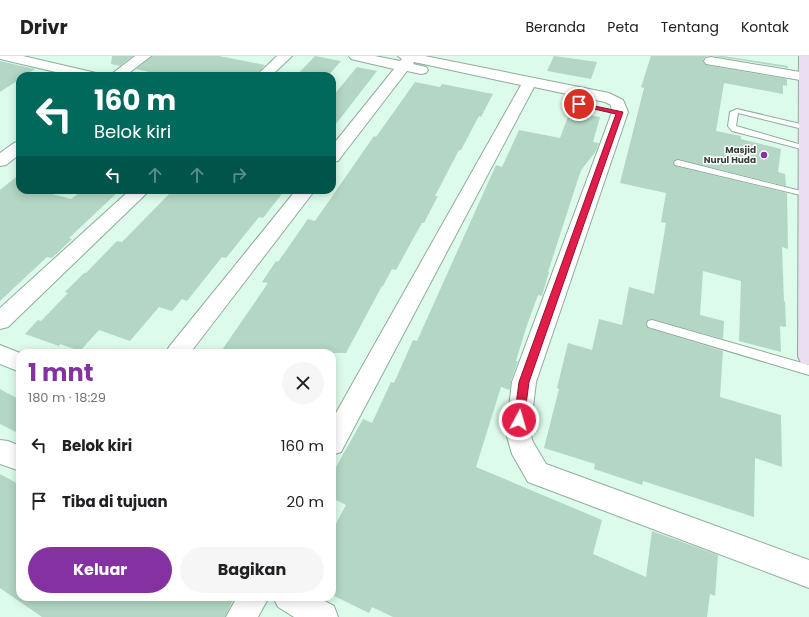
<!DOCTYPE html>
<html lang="id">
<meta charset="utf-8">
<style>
:root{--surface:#fff;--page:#f6f6f6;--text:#202124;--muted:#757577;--line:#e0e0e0;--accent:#8432a1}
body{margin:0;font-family:Poppins,sans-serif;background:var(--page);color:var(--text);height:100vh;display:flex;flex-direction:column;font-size:15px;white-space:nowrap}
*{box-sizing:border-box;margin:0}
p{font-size:13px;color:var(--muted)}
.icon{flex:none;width:22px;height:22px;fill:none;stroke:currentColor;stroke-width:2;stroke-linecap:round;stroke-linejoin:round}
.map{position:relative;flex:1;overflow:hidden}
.sheet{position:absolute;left:16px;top:293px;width:320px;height:252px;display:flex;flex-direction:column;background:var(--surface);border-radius:12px;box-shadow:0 2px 10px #0003}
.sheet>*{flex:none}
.hud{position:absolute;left:16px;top:16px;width:320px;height:122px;border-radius:12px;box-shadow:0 2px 10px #0003;background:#00695c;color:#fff;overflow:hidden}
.pin{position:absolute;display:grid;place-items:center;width:34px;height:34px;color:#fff;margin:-17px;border:2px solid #fff;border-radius:50%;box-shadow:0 1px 4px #0007}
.me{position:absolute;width:44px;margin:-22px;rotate:6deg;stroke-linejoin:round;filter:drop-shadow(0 0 3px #0008)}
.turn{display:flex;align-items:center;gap:14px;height:84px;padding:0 12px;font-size:18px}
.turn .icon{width:52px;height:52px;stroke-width:2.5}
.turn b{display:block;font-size:28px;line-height:34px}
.lanes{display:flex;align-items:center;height:38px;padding:0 12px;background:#0003;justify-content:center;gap:20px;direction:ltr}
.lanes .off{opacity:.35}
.round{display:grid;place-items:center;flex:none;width:42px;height:42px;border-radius:21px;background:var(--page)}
.headline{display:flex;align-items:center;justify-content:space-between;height:68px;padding:0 12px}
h1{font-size:24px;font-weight:700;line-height:30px;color:var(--accent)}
.cta{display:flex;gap:8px;margin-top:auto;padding:8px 12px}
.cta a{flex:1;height:46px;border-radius:24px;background:var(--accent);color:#fff;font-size:16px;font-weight:700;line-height:46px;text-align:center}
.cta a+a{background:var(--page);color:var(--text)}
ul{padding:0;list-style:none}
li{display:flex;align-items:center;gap:12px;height:56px;padding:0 12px}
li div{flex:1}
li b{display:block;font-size:15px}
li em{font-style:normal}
header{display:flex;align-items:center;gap:24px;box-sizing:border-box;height:56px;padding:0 20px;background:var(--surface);border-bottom:1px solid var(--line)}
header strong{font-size:19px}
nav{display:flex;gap:22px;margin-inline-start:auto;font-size:14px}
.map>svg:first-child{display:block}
.building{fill:#b3d7c4}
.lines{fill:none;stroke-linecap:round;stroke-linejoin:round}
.lane-casing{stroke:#8fab9d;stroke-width:2}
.street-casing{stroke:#8fab9d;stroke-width:2}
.secondary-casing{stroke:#8fab9d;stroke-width:2}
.lane{fill:#fff;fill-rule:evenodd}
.street{fill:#fff;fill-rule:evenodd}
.secondary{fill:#ecdef1;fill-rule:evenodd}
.route{fill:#e11d48;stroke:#92132f}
.poi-dot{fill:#8432a1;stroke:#fff;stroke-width:1.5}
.labels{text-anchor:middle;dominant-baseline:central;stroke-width:3;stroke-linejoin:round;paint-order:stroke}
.far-poi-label{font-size:9px;font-weight:bold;fill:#323e38;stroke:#fff;text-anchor:end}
</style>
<header>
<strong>Drivr</strong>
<nav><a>Beranda</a><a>Peta</a><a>Tentang</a><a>Kontak</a></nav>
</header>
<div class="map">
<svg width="809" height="561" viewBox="0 0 809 561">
<rect width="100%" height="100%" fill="#ddfbeb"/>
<g class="building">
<path d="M112 0H133L120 10 111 8Z"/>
<path d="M152 0H219L265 9 255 20H166L136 13Z"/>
<path d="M315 0 341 5 328 20H296Z"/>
<path d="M554 0 597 6 591 23 547 15Z"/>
<path d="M651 0H708L705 1 703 4 706 9 787 23V30L783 29V38L724 27 716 75 741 80V83L781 93 778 116 785 118 786 130 678 103 675 104 673 106 675 110 787 137 788 193 782 191 784 245 785 246 786 271 780 270 781 296 739 285 741 225 703 215 700 259 724 265 723 283 652 263 648 264 646 268 648 272 723 295 720 341 781 359 782 411 755 402 754 461 643 425 642 429 594 413 595 408 544 392 559 333 557 332 568 287 592 294 599 263 622 269 629 231 654 238 666 167 661 166 666 137 620 127 644 32 641 31Z"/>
<path d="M714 0H723L788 10V12Z"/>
<path d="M0 5 35 13 24 20H20V23L0 36Z"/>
<path d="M357 11 377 15 332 73V41Z"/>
<path d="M415 26 440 31 442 28 493 38 481 61 479 60 461 94H459L435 140H438L424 167H422L413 183 396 214 392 213 383 230H382L346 297H220L268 227 262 226 276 205 278 206 308 163 315 165 374 80 376 81Z"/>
<path d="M570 55 600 61 593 86 599 87 596 95 582 113 579 120 548 216H549L542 240 538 239 527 269 516 305H518L511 325 510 334 501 331 476 411 602 464 593 498 646 521 652 475 718 499 715 540 710 538 707 561H393L372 551 369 557 332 539V475L346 449 332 442V418L363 363 372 367 391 326 394 327 413 284 417 285 496 109 502 111 519 74 560 82Z"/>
<path d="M20 118V134H37L71 143 83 134H120L69 182 72 183 52 202 47 201 0 245V134Z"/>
<path d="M173 134H285L263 162 259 161 226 202 222 201 187 245 182 243 172 255 159 251 130 285 99 274 80 295 60 288 59 290 25 278 38 264 41 265 68 237 65 236 84 217H86L117 185 122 186Z"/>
<path d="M0 333 20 344V378L0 368Z"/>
<path d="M0 418 20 429V541H227L233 544 225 561H42L0 532Z"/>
</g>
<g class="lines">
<g class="lane-casing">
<g id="lane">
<path d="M737 53 809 70V74H807L738 57 736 70 809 91V95L732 75 728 70 730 56Z"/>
<path d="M678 104 809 137V141L675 109 674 107 675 105Z"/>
<path d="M652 264 809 309V319L648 271 647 268 648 265Z"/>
</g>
</g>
<g class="street-casing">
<g id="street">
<path d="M0 0H23L96 17 98 20H73L0 3Z"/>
<path d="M135 0H151L125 20H109Z"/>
<path d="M277 0H292L271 20H256Z"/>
<path d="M349 0H375L400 5 402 3 398 0H425L609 37 623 44 628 56 536 326 530 377 533 386 546 408 809 504V532L528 426 512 398 506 377 512 326 612 56 611 49 605 46 534 31 341 396 332 399V364L521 29 414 6 413 8 426 11 428 14 426 17 421 18 407 15 338 105 332 106V90L394 13 351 3Z"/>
<path d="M711 1 806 17H809V25H806L706 8 704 5 706 2Z"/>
<path d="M20 85V98L6 109 0 110V97L14 87Z"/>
<path d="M130 134H150L8 271 0 273V252Z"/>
<path d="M296 134H315L190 297H166L169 291Z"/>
<path d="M0 289 20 297V316L0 308Z"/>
<path d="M0 384 8 385 20 390V415L0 408Z"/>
<path d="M237 541H269L258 561H226Z"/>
<path d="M273 541H317L334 550 338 561H294L278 551Z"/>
</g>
</g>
<g class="secondary-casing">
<path id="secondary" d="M799 0H809V309L801 307 798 300Z"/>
</g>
<use href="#lane" class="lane"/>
<use href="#street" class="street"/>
<use href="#secondary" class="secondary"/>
</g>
<path class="route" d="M576 46 623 56 529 326 524 364 523 367 519 368 516 367 514 364 519 326 616 58 576 49Z"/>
<circle class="poi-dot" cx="764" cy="99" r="4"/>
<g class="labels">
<g class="far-poi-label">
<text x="756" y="94">Masjid<tspan x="756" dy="10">Nurul Huda</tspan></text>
</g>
</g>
</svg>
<div class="pin" style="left:579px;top:48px;background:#d93025"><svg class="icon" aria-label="arrive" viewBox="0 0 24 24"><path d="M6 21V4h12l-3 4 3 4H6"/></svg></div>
<svg class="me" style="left:519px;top:364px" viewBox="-20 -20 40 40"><circle r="17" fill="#e11d48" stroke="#fff" stroke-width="3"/><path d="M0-11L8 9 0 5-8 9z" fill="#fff"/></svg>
<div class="hud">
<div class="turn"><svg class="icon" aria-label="left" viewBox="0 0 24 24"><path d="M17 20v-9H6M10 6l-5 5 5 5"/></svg><div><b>160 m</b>Belok kiri</div></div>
<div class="lanes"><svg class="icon" aria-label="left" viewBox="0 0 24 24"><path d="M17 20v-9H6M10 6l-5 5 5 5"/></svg><svg class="icon off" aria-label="ahead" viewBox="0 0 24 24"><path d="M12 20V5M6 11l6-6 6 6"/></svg><svg class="icon off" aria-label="ahead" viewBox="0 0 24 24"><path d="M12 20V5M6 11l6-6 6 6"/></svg><svg class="icon off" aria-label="right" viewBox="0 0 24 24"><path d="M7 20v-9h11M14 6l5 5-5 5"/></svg></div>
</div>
<section class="sheet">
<div class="headline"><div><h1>1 mnt</h1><p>180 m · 18:29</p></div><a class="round"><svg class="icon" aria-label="close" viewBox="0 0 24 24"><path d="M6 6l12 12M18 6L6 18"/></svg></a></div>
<ul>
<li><svg class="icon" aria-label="left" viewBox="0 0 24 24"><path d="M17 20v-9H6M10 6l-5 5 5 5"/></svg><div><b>Belok kiri</b></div><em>160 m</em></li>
<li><svg class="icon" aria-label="arrive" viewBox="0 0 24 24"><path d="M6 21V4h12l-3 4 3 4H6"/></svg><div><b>Tiba di tujuan</b></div><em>20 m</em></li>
</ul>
<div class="cta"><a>Keluar</a><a>Bagikan</a></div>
</section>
</div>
